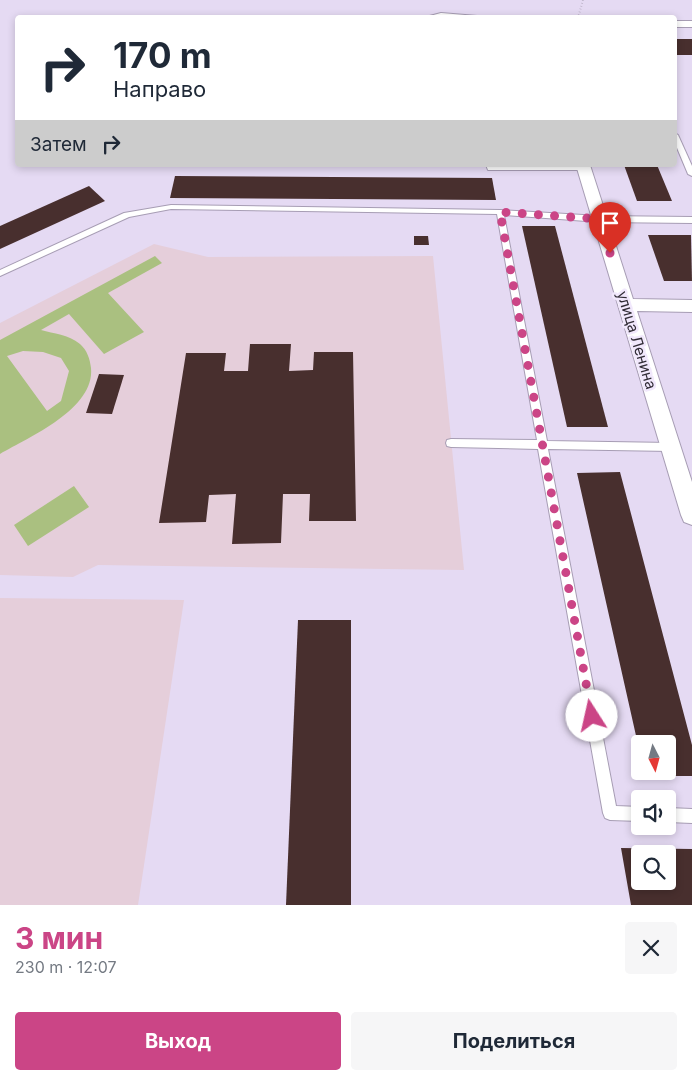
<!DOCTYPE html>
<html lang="ru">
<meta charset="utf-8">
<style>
:root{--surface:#fff;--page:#f6f6f7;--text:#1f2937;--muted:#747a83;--accent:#cb4586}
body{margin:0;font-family:Inter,sans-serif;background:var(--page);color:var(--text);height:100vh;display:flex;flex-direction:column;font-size:19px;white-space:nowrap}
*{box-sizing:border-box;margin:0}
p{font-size:16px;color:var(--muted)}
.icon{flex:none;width:28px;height:28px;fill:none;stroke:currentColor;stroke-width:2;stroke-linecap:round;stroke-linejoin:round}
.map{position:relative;height:905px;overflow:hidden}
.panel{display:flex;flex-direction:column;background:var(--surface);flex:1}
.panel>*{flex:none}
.guide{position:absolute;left:15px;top:15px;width:662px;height:152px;border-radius:5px;box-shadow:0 2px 8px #0003;background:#fff;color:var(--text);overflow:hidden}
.needle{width:32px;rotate:174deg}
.controls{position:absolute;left:631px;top:735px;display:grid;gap:10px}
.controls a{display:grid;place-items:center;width:45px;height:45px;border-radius:5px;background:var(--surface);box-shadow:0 2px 8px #0003;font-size:25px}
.pin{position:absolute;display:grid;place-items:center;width:42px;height:42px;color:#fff;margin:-51px -21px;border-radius:50% 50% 50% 0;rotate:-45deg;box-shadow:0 0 5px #0007}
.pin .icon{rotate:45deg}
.me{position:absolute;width:55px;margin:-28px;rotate:350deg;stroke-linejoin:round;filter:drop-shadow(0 0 4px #0008)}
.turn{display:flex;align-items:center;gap:18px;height:105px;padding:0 15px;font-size:22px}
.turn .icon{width:65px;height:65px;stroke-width:2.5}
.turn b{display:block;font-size:35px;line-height:42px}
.then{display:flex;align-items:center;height:48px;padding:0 15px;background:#0003;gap:10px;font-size:19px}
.round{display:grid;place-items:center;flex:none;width:52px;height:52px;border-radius:5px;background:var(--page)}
.headline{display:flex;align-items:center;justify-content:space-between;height:85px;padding:0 15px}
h1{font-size:30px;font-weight:700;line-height:38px;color:var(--accent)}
.cta{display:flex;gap:10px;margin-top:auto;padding:10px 15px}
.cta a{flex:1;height:58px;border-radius:5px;background:var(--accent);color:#fff;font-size:20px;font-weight:700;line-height:58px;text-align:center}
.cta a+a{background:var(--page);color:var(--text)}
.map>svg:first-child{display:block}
.education{fill:#e5ceda}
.green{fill:#aac080;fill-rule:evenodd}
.building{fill:#482f2e;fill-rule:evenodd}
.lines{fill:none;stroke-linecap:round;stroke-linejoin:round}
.lane-casing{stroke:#a79db4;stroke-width:2}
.street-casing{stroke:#a79db4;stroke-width:2}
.path{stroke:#aca3b7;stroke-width:2;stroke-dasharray:0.5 2.5;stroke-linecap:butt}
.lane{fill:#fff;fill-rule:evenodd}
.street{fill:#fff;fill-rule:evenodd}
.route{stroke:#cb4586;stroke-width:9;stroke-dasharray:0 16.2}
.labels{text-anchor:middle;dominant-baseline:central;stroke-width:5;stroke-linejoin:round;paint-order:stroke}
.street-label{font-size:15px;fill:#312c36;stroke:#f1e8fc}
</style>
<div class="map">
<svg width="692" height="905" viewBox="0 0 692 905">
<rect width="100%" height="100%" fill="#e5daf3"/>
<g class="education">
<path d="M154 244 208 257 433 256 464 570 98 565 73 577 0 575V323Z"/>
<path d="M0 598 184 600 138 905H0Z"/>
</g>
<g class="green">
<path d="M155 256 162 263 108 293 144 332 104 354 69 314 41 330C54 334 68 334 80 344 87 350 90 359 91 368 95 409 29 437 0 454V340ZM23 351 43 352 61 358 69 371 61 401 47 411 7 356Z"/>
<path d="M74 486 89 507 28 546 14 525Z"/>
</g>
<g class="building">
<rect x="675" y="39" width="17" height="16"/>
<path d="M624 165H657L672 201H637Z"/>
<path d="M175 176 492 178 496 200 170 198Z"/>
<path d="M89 186 105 201 0 249V226Z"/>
<path d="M522 226H555L608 427H567Z"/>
<path d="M648 235H691L692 281H664Z"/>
<path d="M414 236H428L429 245H414Z"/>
<path d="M250 344H291L289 371 313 370 314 352H353L356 521H309L310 494H283L281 543 232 544 236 494 209 495 206 522 159 523 186 353H226L224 371H248Z"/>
<path d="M99 374 124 375 112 414 86 413Z"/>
<path d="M620 472 692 745V776H645L644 771H668V744H640L639 749 577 473Z"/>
<path d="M298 620H351V905H286Z"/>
<path d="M621 848 692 849V905H631ZM640 854H668V881H640Z"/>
</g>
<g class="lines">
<g class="lane-casing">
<g id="lane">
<path d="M441 13 477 16 480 18H422Z"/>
<path d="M675 133 678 135 692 166V176L688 174 675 143Z"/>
<path d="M486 165 584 166 588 168 584 170H488Z"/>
<path d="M171 205 500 210 600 216 692 217V223L600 222 504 215 547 441 671 443 675 444 676 447 675 450 671 451 548 449 616 806 640 807V821L610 820 605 818 603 813 538 449 451 447 447 446 446 443 447 440 451 439 537 440 497 214 171 209 129 217 0 276V270L124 213Z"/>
<path d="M668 808 692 809V823L668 822Z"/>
</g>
</g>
<g class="street-casing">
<g id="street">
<rect x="675" y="21" width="17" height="6"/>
<path d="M576 165H590L633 299 692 300V312L637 311 692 482V525L684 522 681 515Z"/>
</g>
</g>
<path class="path" d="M578 18 583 0"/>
<use href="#lane" class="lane"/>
<use href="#street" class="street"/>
</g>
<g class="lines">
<path class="route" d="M592 716 500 212 600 219 610 253"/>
</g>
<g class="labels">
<g class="street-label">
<text transform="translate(637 340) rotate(73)">улица Ленина</text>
</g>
</g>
</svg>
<div class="controls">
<a><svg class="needle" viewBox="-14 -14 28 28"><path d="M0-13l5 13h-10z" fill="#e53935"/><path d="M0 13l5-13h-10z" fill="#747a83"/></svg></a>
<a><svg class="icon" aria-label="sound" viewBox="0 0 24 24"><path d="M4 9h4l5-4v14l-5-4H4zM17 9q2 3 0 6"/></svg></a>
<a><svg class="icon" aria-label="search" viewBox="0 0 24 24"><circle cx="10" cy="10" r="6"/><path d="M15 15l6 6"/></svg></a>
</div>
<div class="pin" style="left:610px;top:253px;background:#d93025"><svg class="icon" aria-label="arrive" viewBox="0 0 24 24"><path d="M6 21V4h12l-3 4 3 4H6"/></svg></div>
<svg class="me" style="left:592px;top:716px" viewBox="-20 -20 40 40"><circle r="19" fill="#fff"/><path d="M0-13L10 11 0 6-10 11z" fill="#cb4586"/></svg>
<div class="guide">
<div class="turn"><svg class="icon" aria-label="right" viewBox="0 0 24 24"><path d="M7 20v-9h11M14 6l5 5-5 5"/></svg><div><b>170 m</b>Направо</div></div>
<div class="then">Затем<svg class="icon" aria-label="right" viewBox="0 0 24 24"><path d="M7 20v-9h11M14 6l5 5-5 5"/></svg></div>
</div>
</div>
<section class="panel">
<div class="headline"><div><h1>3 мин</h1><p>230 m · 12:07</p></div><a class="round"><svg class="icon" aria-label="close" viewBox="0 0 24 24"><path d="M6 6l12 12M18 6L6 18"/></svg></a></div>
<div class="cta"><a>Выход</a><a>Поделиться</a></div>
</section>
